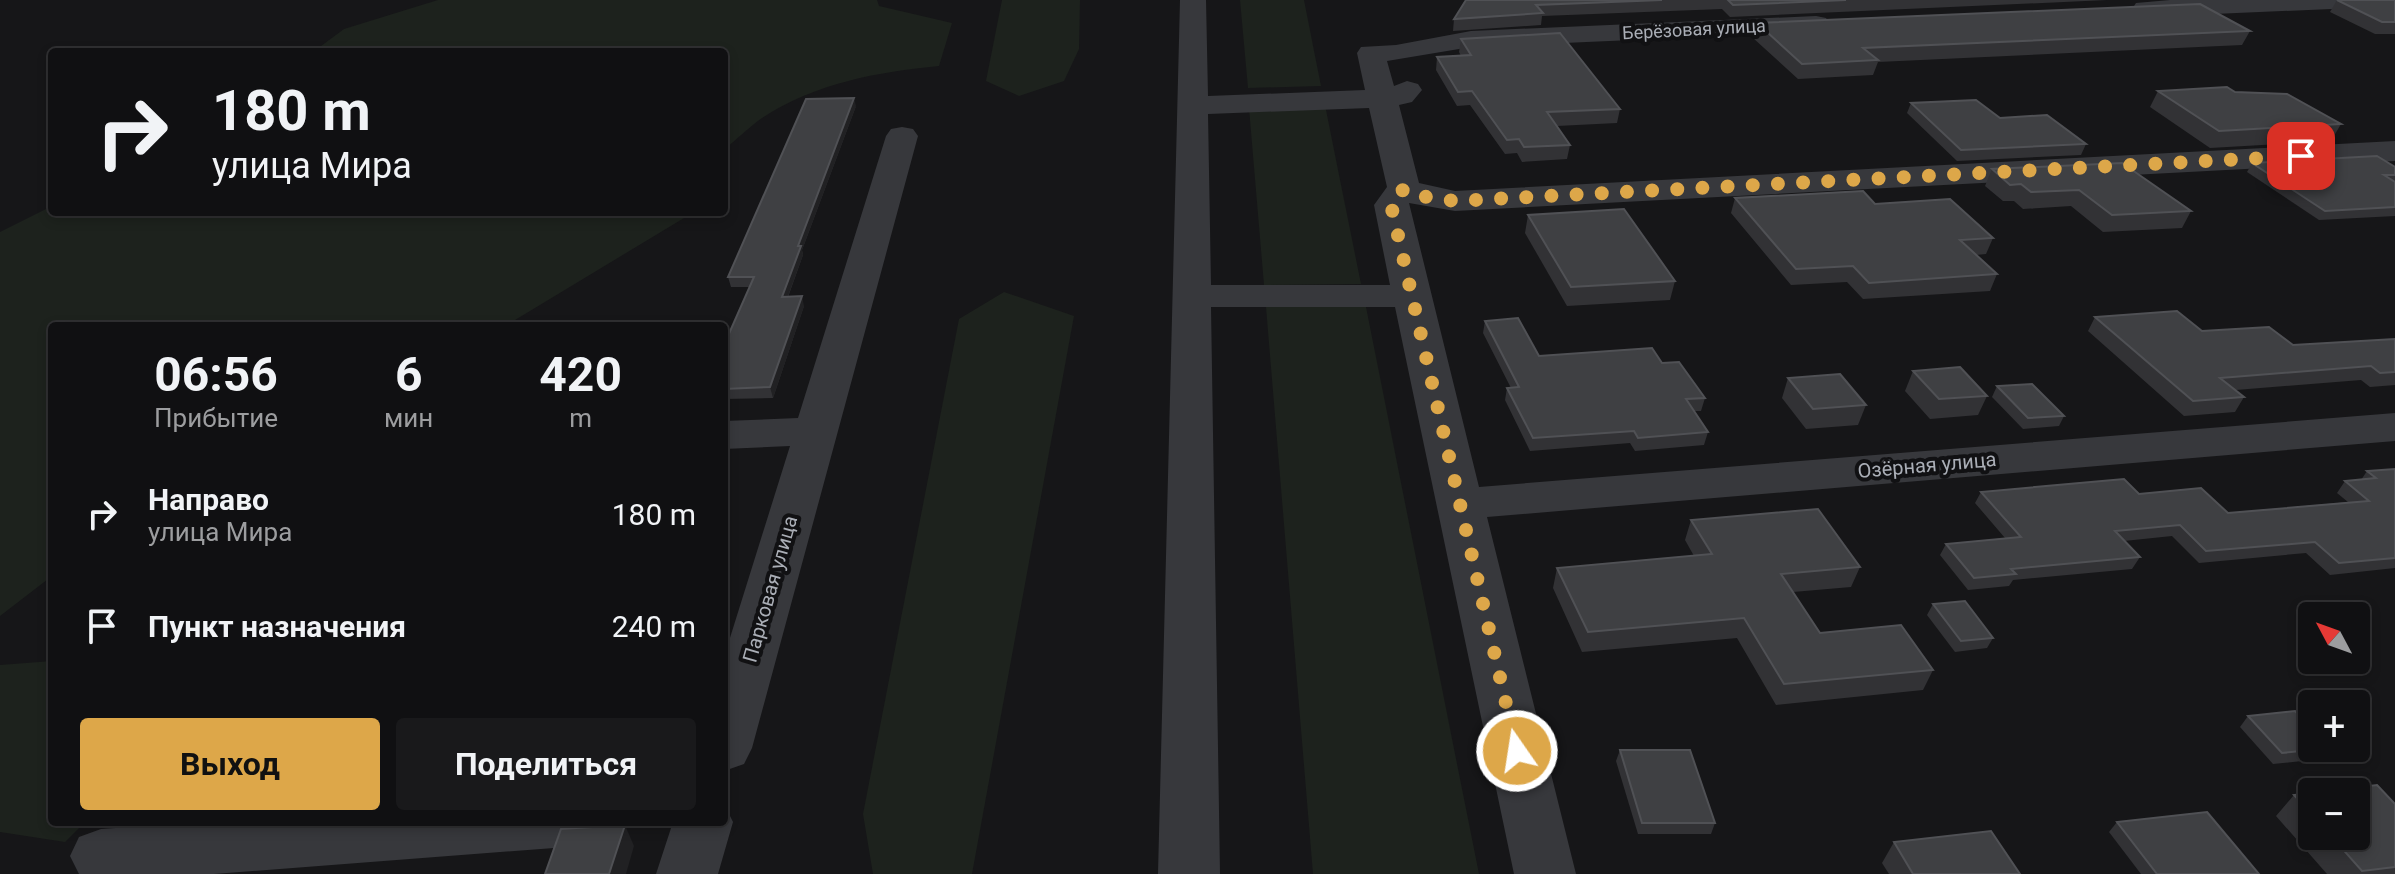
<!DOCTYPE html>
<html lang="ru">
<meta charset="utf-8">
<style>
:root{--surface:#101012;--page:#19191b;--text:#f1f3f6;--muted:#9c9d9f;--line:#303032;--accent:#dda749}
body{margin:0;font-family:Roboto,sans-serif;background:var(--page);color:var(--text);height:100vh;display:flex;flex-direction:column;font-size:30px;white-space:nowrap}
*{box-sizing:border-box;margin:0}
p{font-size:26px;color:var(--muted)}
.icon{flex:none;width:44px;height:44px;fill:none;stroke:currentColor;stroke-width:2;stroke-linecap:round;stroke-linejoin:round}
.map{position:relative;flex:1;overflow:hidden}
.details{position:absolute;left:48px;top:322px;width:680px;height:504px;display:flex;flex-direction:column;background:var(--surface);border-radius:8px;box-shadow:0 4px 12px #0003,0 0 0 2px var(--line)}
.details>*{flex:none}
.banner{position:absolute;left:48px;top:48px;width:680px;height:168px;border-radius:8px;box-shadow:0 4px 12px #0003,0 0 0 2px var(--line);background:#101012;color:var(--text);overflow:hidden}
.needle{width:52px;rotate:311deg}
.controls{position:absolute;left:2298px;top:602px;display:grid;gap:16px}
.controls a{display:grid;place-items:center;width:72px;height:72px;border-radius:8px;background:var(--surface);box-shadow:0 4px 12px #0003,0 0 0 2px var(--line);font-size:40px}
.pin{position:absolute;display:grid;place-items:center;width:68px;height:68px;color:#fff;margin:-34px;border-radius:16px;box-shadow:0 4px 12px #0006}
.me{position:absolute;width:88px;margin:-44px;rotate:347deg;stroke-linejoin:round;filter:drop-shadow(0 0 6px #0008)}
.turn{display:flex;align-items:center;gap:28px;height:168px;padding:0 32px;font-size:36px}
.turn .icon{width:104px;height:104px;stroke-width:2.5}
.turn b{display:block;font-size:56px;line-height:68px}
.eta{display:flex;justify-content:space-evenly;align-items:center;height:136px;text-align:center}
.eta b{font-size:48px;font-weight:700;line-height:56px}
.primary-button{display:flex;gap:16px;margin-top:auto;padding:16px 32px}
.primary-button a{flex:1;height:92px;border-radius:8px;background:var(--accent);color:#111;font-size:32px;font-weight:700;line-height:92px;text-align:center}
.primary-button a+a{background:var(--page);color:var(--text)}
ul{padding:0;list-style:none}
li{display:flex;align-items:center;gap:24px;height:112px;padding:0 32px}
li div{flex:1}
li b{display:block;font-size:30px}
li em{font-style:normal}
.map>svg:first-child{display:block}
.green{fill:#1d221d}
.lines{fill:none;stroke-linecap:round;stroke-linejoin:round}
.minor{fill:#37383c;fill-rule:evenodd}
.wall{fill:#323235}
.shaded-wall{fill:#212123}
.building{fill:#3f4043;stroke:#505155;stroke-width:2}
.route{stroke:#dda749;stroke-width:14;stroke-dasharray:0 25.2}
.labels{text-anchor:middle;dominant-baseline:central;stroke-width:8;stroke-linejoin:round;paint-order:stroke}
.far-street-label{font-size:18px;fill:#aaaeb6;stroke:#111113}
.street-label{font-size:20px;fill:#aaaeb6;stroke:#111113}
</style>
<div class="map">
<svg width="2395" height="874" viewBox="0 0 2395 874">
<rect width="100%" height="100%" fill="#161618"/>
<g class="green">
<path d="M438 0H877L879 6 952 23 939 66C878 72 815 83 762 118 749 127 736 140 724 150V52H313L344 29Z"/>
<path d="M1002 0H1080L1079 49 1064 81 1019 96 986 81Z"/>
<path d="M1240 0H1304L1321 86 1248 88Z"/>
<path d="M1325 105 1361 284 1264 285 1249 108Z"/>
<path d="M52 206V212H694L505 326H52V576L0 616V232Z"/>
<path d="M1004 292 1074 316 972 874H873L863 814 959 319Z"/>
<path d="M1266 307H1366L1479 874H1313Z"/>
<path d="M52 661V822H85L65 842 0 832V665Z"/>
</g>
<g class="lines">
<g class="minor">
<path d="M1180 0H1206L1208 96 1365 90 1357 53 1361 47 1396 45 1471 31 1816 16 1826 18 1830 24 1826 30 1816 32 1471 47 1387 61 1394 86 1407 81 1418 84 1422 90 1412 102 1399 105 1419 183 1455 191 2395 141V161L1455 211 1409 203 1479 487 2395 413V441L1487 517 1576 874H1514L1395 307H1211L1220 874H1158ZM1369 108 1387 187 1374 205 1390 285H1211L1208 114Z"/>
<path d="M2367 0 2363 6 2354 8 2145 17 2136 15 2132 9 2136 3 2170 0Z"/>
<path d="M902 127 913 129 918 136 752 748 744 764 724 771V657L790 446 724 449V421L798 418 886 136 891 129Z"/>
<path d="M724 804 733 822 718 874H656L673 822H724Z"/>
<path d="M201 822H584L575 840 554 848 214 874H79L70 856 79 837 101 829Z"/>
</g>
</g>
<g class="wall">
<path d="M1466 0H2107L1730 17 1722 9 1542 16 1541 25 1453 31 1454 19Z"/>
<path d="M2337 0H2395V34H2375L2330 12Z"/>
<path d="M1757 23 2250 31 2242 45 1878 62 1873 75 1798 79 1753 38Z"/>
<path d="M1461 39 1620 109 1617 123 1557 126 1570 145 1567 159 1522 162 1517 153 1505 154 1470 105 1457 106 1436 70 1437 57 1461 56 1459 52Z"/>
<path d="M2158 91 2235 92 2341 124 2331 141 2210 148 2150 107Z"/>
<path d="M1911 103 2000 118 2086 144 2081 155 1957 161 1907 113Z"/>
<path d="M856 106 802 250 803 255 788 297 804 306 773 398 724 399V345L750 287H731L728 277Z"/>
<path d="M2252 163 2395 167V216L2319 220 2247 172Z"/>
<path d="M1992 169 2191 211 2182 228 2103 232 2071 206 2023 209 2014 201H2003L1985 186Z"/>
<path d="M1735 198 1875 204 1993 238 1986 254 1976 255 1997 274 1990 291 1863 299 1847 282 1791 285 1731 213Z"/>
<path d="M1528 215 1675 281 1670 300 1567 306 1525 233Z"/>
<path d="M2095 317 2293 345 2395 339V385L2370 387 2361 380 2236 390 2244 397 2235 412 2184 416 2088 331Z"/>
<path d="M1485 321 1539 356 1705 398 1701 411H1694L1708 432 1704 445 1635 451 1630 443 1530 451 1505 400 1507 388H1511L1483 333Z"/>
<path d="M1913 371 1987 396 1978 415 1930 419 1905 391Z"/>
<path d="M1788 378 1866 405 1858 425 1806 429 1782 398Z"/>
<path d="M1997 386 2064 416 2059 426 2023 429 1992 397Z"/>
<path d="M2395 469V568L2330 575 2306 553 2199 563 2172 536 2124 541 2140 557 2132 569 2013 580 2009 586 1968 590 1940 555 1946 544 2005 538 1975 503 1981 492 2139 494 2228 513 2348 502 2337 493 2345 481 2361 480 2367 471Z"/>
<path d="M1691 520 1860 567 1851 587 1793 592 1820 633 1933 670 1923 690 1776 705 1737 638 1582 652 1553 588 1557 568 1694 556 1685 540Z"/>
<path d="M1933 604 1993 638 1987 648 1955 652 1927 615Z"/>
<path d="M2248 716 2330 748 2321 759 2273 764 2240 727Z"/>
<path d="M1620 750 1715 823 1711 834H1638L1616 761Z"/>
<path d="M2312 793V836H2356L2395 804V874H2327L2276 816 2294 795Z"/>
<path d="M2117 822 2259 874H2141L2109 832Z"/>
<path d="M1894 842 2020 874H1889L1882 863Z"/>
</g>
<g class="shaded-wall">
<path d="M854 98 856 106 802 250 803 255 784 307 782 297 798 246Z"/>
<path d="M802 296 804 306 773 398 770 387Z"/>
<path d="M625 825 634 846 626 874H609Z"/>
</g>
<g class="building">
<path d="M1466 0H1662L1536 5 1543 13 1454 19Z"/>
<path d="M1728 0H1846L1733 5Z"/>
<path d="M2337 0H2395V22H2382Z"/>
<path d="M2200 4 2250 31 1863 48 1878 60 1802 64 1757 23Z"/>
<path d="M1560 33 1620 109 1547 112 1570 145 1524 147 1519 139 1507 140 1472 91 1458 92 1437 57 1471 55 1461 39Z"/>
<path d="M2227 87 2235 92 2287 94 2341 124 2219 131 2158 91Z"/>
<path d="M854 98 798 246H801L782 297 802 296 770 387 724 389V345L754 277H728L806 99Z"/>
<path d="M1976 100 2000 118 2047 115 2086 144 1961 150 1911 103Z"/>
<path d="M2377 156 2395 167V175H2384L2395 182V207L2325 211 2252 163Z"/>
<path d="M2122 163 2191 211 2112 215 2079 190 2031 192 2021 184 2010 185 1992 169Z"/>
<path d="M1863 191 1875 204 1950 199 1993 238 1960 240 1997 274 1869 283 1853 266 1796 269 1735 198Z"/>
<path d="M1624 209 1675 281 1571 287 1528 215Z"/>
<path d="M2177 311 2202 331 2269 327 2293 345 2395 339V372L2380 373 2371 366 2220 378 2244 397 2193 401 2095 317Z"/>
<path d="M1518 318 1539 356 1652 348 1662 363 1679 362 1705 398 1686 399 1708 432 1638 438 1634 431 1533 438 1507 388 1519 387 1485 321Z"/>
<path d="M1960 367 1987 396 1939 399 1913 371Z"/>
<path d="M1840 374 1866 405 1813 409 1788 378Z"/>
<path d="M2032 384 2064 416 2028 418 1997 386Z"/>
<path d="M2395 469V558L2339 563 2315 542 2206 551 2180 525 2115 531 2140 557 2011 569 2016 574 1974 578 1946 544 2021 537 1981 492 2124 479 2139 494 2201 488 2228 513 2369 501 2345 481 2376 478 2367 471Z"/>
<path d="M1818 509 1860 567 1781 574 1820 633 1901 625 1933 670 1784 684 1744 618 1588 632 1557 568 1712 554 1691 520Z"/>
<path d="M1965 601 1993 638 1961 641 1933 604Z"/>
<path d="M2295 711 2312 729V748H2330L2282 753 2248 716Z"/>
<path d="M1620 750H1690L1715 823H1642Z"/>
<path d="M2377 785 2395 804V867L2362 871 2331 836H2356V792H2318Z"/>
<path d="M2312 793V815L2294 795Z"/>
<path d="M2207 812 2259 874H2157L2117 822Z"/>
<path d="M625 825 609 874H545L561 829Z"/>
<path d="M1991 831 2020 874H1913L1894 842Z"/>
</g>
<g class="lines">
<path class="route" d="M1517 751 1391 205 1394 198 1404 189 1420 196 1455 201 2301 156"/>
</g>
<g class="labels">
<g class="far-street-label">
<text transform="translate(1694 29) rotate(-3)">Берёзовая улица</text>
</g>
<g class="street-label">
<text transform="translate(1927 465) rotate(-5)">Озёрная улица</text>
<text transform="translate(770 589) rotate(-74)">Парковая улица</text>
</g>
</g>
</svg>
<div class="controls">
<a><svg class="needle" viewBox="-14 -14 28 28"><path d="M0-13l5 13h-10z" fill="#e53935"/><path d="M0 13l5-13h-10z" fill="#9c9d9f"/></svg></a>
<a>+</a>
<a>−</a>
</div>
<div class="pin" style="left:2301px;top:156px;background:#d93025"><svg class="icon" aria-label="arrive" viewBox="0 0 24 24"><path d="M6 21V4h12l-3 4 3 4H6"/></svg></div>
<svg class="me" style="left:1517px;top:751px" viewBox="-20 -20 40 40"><circle r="17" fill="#dda749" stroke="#fff" stroke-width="3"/><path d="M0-11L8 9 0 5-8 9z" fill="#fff"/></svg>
<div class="banner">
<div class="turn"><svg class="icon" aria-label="right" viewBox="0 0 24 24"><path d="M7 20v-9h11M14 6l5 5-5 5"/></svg><div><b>180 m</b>улица Мира</div></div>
</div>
<section class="details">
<div class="eta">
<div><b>06:56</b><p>Прибытие</p></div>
<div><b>6</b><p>мин</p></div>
<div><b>420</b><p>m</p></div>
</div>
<ul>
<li><svg class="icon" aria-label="right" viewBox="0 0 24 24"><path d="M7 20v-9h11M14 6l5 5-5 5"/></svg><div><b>Направо</b><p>улица Мира</p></div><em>180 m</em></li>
<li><svg class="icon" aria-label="arrive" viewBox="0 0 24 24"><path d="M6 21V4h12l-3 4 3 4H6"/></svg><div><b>Пункт назначения</b></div><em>240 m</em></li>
</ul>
<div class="primary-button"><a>Выход</a><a>Поделиться</a></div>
</section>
</div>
